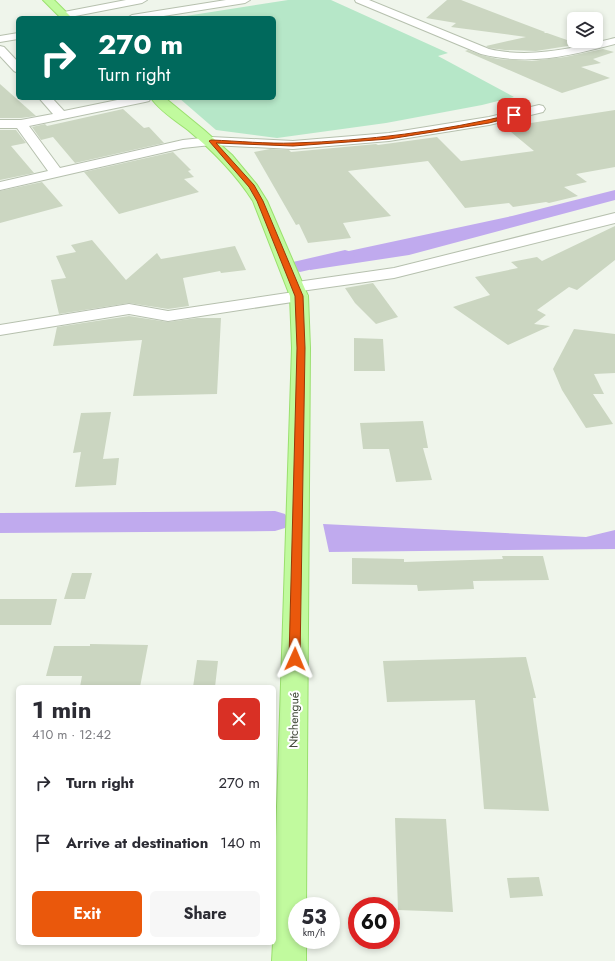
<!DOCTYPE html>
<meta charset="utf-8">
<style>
:root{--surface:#fff;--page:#f7f7f7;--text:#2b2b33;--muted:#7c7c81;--accent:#ea580c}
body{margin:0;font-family:Jost,sans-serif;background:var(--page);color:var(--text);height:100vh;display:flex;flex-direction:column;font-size:15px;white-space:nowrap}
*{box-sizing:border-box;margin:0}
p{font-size:13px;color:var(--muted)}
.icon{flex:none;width:22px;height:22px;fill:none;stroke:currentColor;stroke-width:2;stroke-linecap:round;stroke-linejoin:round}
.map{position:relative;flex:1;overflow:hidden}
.panel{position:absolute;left:16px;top:685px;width:260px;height:260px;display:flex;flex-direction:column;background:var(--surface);border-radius:6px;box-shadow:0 2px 6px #0003}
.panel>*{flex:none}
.hud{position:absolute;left:16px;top:16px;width:260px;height:84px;border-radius:6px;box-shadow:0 2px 6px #0003;background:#00695c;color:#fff;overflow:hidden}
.tools{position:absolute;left:567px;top:12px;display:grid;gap:8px}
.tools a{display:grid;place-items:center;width:36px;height:36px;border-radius:6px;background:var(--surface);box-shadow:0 2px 6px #0003;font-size:20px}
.speed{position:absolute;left:288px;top:897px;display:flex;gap:8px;font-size:20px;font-weight:700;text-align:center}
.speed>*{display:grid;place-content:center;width:52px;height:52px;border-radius:50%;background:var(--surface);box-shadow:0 2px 6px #0003;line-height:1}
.speed small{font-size:10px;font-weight:400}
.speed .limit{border:6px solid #d22;background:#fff;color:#111}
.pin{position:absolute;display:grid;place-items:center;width:34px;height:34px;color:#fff;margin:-17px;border-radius:8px;box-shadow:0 2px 6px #0006}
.me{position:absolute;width:44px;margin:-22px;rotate:1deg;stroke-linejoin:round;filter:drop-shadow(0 0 3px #0008)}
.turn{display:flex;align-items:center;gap:14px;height:84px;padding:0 16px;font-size:18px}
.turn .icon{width:52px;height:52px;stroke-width:2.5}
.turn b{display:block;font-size:28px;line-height:34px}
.round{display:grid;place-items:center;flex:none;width:42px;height:42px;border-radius:6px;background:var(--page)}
.overview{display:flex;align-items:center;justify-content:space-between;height:68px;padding:0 16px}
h1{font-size:24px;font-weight:700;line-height:30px}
.cta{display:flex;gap:8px;margin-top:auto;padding:8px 16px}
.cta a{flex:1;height:46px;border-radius:6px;background:var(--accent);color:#fff;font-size:16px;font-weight:700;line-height:46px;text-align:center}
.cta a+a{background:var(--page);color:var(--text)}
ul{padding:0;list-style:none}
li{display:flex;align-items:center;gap:12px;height:60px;padding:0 16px}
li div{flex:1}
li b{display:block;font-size:15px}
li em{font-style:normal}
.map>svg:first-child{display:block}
.green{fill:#b6e7c8}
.water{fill:#c0aaee}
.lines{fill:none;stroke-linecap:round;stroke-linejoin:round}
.canal{fill:#c0aaee;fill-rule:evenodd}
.building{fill:#cbd6c1}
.minor-casing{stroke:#b6c0ae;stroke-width:2}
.primary-casing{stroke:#9ae06e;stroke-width:2}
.minor{fill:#fff;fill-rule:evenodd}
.primary{fill:#c1fa9e;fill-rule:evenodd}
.route{fill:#ea580c;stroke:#983908}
.labels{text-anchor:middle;stroke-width:4;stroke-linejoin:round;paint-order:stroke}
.street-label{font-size:12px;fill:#414939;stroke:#fff}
</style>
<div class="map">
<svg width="615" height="961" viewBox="0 0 615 961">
<rect width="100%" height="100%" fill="#eff5eb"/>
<path class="green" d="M288 0H331L448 53 438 56 514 97 482 105 386 123 277 138 216 130 179 98H274V18H173Z"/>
<path class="water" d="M615 190V200L409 255 310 270 307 260 512 216Z
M323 524 586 537 615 530V549L329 552Z"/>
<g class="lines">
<path class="canal" d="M345 250 352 252 355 256 352 260 300 272 293 270 290 266 293 262Z
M275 511 285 514 289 521 285 528 275 531 0 533V513Z"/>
</g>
<path class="building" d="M447 0H461L545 32 544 33H547L567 40 574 38V41L587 43 536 51 505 50 489 48 486 46 526 37 451 27 456 23 426 18Z
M603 49 614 52 593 59 601 63 581 67 610 78 562 93 465 51 468 50 481 55 498 59 532 61 565 57Z
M0 84 36 116 21 118H0Z
M123 109 144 128 149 127 164 143 75 163 53 137 41 140 32 127 45 124 47 126Z
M615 110V167L576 174 587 182 564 187 578 196 549 203 546 202 513 207 509 203 465 208 428 161 348 171 391 216 343 223 351 238 308 243 299 224 296 225 254 152 270 149 289 150 291 152 376 144 378 145 437 137 461 161 534 151 505 127Z
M0 130H16L26 143 11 146 34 173 0 180Z
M173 152 191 170 188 171 194 177 184 179 199 192 119 214 84 172Z
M42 182 63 206 0 223V191Z
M615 226V260L577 290 569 287 537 310 546 315 534 324 550 326 508 345 453 307 490 295 475 277 518 268 511 262 537 257 542 261Z
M92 240 126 280 157 253 161 259 235 246 246 270 221 273 220 271 183 278 189 306 168 309 129 303 59 314 51 280 66 278 56 256 76 252 71 245Z
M373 283 398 317 376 324 355 303 345 288Z
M129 316 168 322 197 318H221L217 394 133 396 142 340 53 346 57 327Z
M574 329 615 334V373L594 374 604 394H593L613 424 586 428 562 390 553 369Z
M354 338 383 339 385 371H354Z
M111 412 103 459 119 458 116 485 75 487 81 452 73 453 81 413Z
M423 421 428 448H423L432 480 396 482 389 449H363L360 423Z
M502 556H543L549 580 473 581 474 589 418 591 417 585 352 584V558L404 559V562L503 559Z
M72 573H92L85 599H64Z
M0 599H57L51 625H0Z
M90 644 148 645 140 687H80L82 676H46L54 646H90Z
M526 657 536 698H533L549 811 484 809 475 700 387 702 383 661Z
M197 660 218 661 215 687H193Z
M395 818 446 819 453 912 398 910Z
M539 877 543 896 510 898 507 878Z"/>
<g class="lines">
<defs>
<path id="minor" d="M126 0H147L142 3 65 18 60 17 59 15 64 12Z
M226 0H250L245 3 151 18H127L132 15Z
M355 0H369L489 49C531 59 573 48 615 38V44C569 56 529 66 481 54L356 2Z
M18 33V39L0 42V36Z
M0 46 4 47 18 62V73L14 71 0 56Z
M39 98H52L64 111 127 98H151L149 101 145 102 29 126 60 168 183 140 211 137 293 141 389 133 489 117 539 105 543 106 545 109 543 112 489 125 389 141 293 149 211 145 183 148 0 190V182L48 171 17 128H0V120H21L53 114Z
M615 213V223L394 278 301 291 305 292 308 296 305 300 299 301 168 321 129 314 0 335V325L129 304 168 311 294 292 290 291 287 287 290 283 394 268Z"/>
<path id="primary" d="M43 0H54L72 18H61Z
M151 98H165L204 130 232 155 257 185 267 201 308 296 310 348 306 906H297V940H306V961H272L273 943H274V898L292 348 290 296 253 201C235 173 213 151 188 130 176 121 160 111 151 98Z"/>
</defs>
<use href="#minor" class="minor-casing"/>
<use href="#primary" class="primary-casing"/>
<use href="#minor" class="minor"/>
<use href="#primary" class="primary"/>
</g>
<path class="route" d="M514 114 517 115 516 116 489 123 389 139 293 146 216 143 254 185 263 201 303 296 305 348 300 659 299 662 295 664 291 662 289 659 297 348 295 296 257 201 249 187 209 141 211 140C239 141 266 144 294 143 366 141 443 131 514 114Z"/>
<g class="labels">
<g class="street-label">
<text transform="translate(294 720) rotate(-89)" y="4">Ntchengué</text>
</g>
</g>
</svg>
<div class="tools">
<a><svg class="icon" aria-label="layers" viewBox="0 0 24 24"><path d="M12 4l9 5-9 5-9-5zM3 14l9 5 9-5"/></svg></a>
</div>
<div class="speed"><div>53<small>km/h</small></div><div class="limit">60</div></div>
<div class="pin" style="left:514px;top:115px;background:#d93025"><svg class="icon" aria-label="arrive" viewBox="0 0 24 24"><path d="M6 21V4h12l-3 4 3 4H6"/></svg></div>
<svg class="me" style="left:295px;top:659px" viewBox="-20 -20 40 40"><path d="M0-17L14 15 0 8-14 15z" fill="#ea580c" stroke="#fff" stroke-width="4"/></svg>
<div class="hud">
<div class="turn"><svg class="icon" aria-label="right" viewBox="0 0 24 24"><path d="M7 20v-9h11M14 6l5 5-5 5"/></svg><div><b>270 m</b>Turn right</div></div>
</div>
<section class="panel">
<div class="overview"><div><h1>1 min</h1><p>410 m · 12:42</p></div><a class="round" style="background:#d93025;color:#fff"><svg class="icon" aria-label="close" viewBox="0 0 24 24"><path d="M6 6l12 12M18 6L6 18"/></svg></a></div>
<ul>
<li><svg class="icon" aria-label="right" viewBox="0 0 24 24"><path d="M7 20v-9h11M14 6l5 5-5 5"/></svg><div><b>Turn right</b></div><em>270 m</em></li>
<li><svg class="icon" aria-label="arrive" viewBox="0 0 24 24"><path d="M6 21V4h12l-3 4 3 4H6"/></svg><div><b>Arrive at destination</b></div><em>140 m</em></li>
</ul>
<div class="cta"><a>Exit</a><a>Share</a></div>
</section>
</div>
